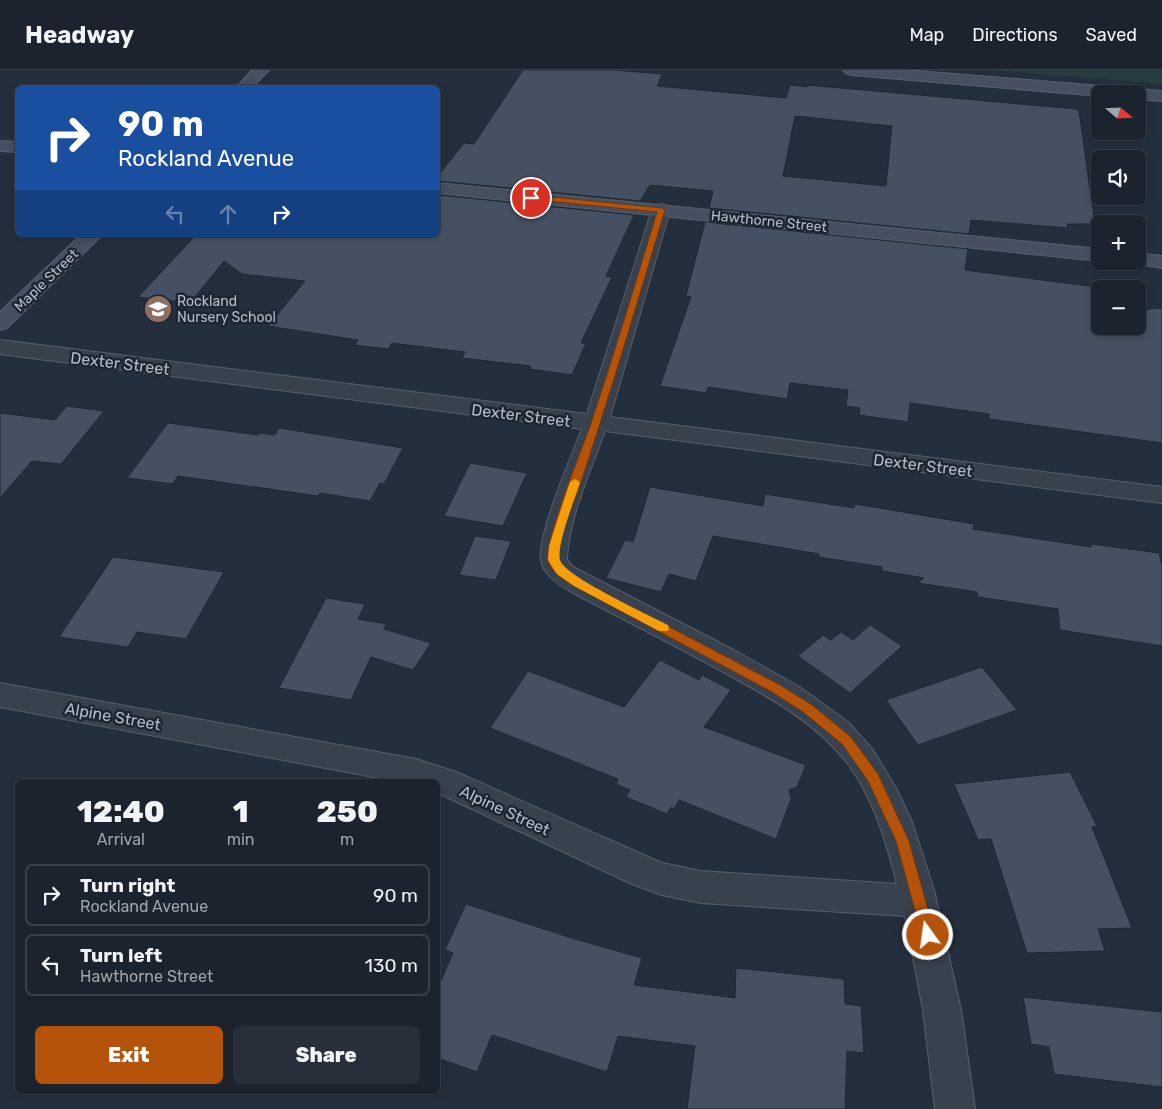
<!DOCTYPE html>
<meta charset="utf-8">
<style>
:root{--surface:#1b232e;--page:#282f3a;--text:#f1f3f6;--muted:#a0a4aa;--line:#39404a;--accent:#b45309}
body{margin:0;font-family:Rubik,sans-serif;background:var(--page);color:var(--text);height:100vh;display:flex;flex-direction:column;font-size:19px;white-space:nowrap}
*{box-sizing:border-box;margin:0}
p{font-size:16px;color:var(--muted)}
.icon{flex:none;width:28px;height:28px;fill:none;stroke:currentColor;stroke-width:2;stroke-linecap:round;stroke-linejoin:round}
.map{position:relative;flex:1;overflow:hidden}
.panel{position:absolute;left:15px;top:709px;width:425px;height:315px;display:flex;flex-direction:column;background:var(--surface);border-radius:8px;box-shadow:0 2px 8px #0003,0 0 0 1px var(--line)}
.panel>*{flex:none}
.guide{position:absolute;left:15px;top:15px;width:425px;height:152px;border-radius:8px;box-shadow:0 2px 8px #0003,0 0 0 1px var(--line);background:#1a4fa0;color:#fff;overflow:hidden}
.needle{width:32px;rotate:109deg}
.fabs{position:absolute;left:1091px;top:15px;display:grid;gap:10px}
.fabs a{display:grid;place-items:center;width:55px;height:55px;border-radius:8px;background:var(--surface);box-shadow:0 2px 8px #0003,0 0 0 1px var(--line);font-size:25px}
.pin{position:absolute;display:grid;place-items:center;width:42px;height:42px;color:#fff;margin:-21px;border:2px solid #fff;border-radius:50%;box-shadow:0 1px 5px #0007}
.me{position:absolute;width:55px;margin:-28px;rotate:346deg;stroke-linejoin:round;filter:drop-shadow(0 0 4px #0008)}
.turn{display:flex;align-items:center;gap:18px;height:105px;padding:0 20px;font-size:22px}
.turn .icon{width:65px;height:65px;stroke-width:2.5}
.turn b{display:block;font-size:35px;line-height:42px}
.lanes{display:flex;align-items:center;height:48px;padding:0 20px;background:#0003;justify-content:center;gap:25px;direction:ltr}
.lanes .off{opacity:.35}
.eta{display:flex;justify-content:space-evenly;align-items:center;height:85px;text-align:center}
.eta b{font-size:30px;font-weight:800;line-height:35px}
.button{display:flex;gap:10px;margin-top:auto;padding:10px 20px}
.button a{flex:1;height:58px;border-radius:8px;background:var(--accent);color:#fff;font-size:20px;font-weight:800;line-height:58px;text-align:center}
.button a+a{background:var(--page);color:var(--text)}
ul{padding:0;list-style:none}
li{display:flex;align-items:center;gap:15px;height:62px;margin:0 10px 8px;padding:0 10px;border:2px solid var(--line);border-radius:8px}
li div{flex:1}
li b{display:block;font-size:19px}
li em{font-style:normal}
header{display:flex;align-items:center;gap:30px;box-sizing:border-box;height:70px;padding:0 25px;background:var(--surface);border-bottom:1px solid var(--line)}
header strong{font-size:24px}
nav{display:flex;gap:28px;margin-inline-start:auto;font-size:18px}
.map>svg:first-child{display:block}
.green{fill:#263c3f}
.building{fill:#455162;stroke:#1f2835;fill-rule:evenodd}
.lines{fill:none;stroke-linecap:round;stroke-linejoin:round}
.street-casing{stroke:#565f6c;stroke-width:2}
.secondary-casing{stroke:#565f6c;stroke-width:2}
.street{fill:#38414e;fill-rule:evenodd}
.secondary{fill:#465061;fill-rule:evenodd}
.route{fill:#b45309;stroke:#753606}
.slow{fill:#f59e0b}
.labels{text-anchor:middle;stroke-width:5;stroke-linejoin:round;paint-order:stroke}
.far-street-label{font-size:14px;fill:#b4bcc9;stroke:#1d2633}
.far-poi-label{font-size:14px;fill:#b4bcc9;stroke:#1d2633;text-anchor:start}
.street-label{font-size:16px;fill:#b4bcc9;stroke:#1d2633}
</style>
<header>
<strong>Headway</strong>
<nav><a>Map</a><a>Directions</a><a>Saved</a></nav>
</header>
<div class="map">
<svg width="1162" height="1039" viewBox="0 0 1162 1039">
<rect width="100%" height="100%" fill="#242f3e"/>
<path class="green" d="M992 0H1162V14Z"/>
<path class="building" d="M523 0H614L662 4 657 16 786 28 790 15 807 17V15L1076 39 1079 41 1095 154H1067L1068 158 971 150 969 164 709 138 713 121 650 115 640 131 438 111V106L464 73 474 74ZM795 46 892 56 886 116 783 106Z
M438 125 634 145 606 206 612 207 581 273H586L572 305 530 299 531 296 462 288 465 282 392 273 388 279 355 275 358 270 268 256 305 211 242 204 224 191 190 233 138 227 194 167 191 165H438Z
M705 152 968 179 965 200 1104 218 1100 219V256H1138V240L1162 238V373L989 349V344L910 333 908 352 859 345 860 338 846 336 848 320 790 313 787 329 708 317 706 323 660 316 691 227 686 226Z
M67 336 104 341 61 394 32 391 0 428V343L55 350Z
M168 353 258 365 260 363 275 365 279 358 403 378 384 414 380 413 370 431 320 423 318 426 178 406 172 414 127 408Z
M470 393 527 403 503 456 444 446Z
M650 417 763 436 765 424 854 438 855 434 974 454 973 459 1091 477V474L1159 483 1162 496V576L1060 560 1058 539 978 527 977 522 918 513 924 508 882 501V497L819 487V484L713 466 696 511 669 504 661 522 606 508 625 470 633 472Z
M475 466 511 471 496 510 459 505Z
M113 487 224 502 186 569 137 562 128 577 59 567Z
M326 528 365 534 358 549 386 554 384 559 431 573 413 600 371 587 351 630 279 618Z
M870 555 902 576 850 623 798 586 823 565 831 570 841 562 853 570Z
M660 590 699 610 702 605 731 620 704 657 806 695 797 717 789 720 791 729 776 769 679 730 674 739 671 737 667 744 626 727 630 720 616 714 618 709 490 658 528 601 624 637Z
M982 597 1017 640 918 675 886 630Z
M1070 702 1097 756 1092 757 1132 858 1098 859 1105 881 1027 883 991 769 978 770 954 714Z
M466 834 575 869 642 888 634 915 735 928 736 898 844 909 845 934 861 936 864 983 847 981 845 1039H687L695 976 618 966 607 1002 492 965 477 1002 438 988V917L453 883 445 880Z
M1023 927 1162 942V1017L1054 1004 1049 977 1031 974Z"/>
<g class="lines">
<defs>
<path id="street" d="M661 134 668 136 670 140 610 347 1162 417V433L605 361C591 400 568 449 567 490L573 497 741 584 801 618 848 652 873 680 897 720 912 752 934 820 961 940 975 1039H935L923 940 905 846 701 833 662 825 632 814 438 723V711H395L0 637V613L416 689 456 702 662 793 701 801 897 814C887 774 875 733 851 698 817 651 762 623 712 596 665 570 616 546 568 520 557 513 543 504 541 490 537 465 572 385 582 359L0 284V270L587 344 652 140 654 136Z"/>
<path id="secondary" d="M252 0H269L252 18H236Z
M843 0H905L1162 21V31L1138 29V24H1100V26L851 5 846 3Z
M0 71 18 72V82L0 81Z
M438 113 1100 179V191L438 123Z
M81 165H102L7 258 0 260V242Z
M1138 183 1162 186V198L1131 193 1130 191H1138Z"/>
</defs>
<use href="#street" class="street-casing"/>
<use href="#secondary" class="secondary-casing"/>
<use href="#street" class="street"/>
<use href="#secondary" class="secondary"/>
</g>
<path class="route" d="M531 125 662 138 665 140C637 234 609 328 578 421 572 437 555 475 560 491 563 500 574 505 582 511L780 615 812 635 851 667 878 704 909 771 935 865 933 870 928 872 923 870 896 771 868 711 842 674 803 642 772 622 574 516C564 510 551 503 548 490 544 472 582 379 590 356 614 285 635 214 657 142L528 129 527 128Z"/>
<path class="slow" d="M575 409 580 412C575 428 556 476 560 490 564 506 649 545 668 555L669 558 668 561H659L574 516 557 504 548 490 549 476 570 412Z"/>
<defs>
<symbol id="school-disc" viewBox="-11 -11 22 22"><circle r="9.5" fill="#8d6e63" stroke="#1d2633"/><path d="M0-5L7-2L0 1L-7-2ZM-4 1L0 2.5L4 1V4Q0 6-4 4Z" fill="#fff"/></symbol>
</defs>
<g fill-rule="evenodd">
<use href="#school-disc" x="142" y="223" width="32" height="32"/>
</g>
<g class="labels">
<g class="far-street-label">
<text transform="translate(769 151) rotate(6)" y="5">Hawthorne Street</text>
<text transform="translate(46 210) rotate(-44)" y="5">Maple Street</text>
</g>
<g class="far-poi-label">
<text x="177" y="236">Rockland<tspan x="177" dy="16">Nursery School</tspan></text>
</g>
<g class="street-label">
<text transform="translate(120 293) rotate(7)" y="6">Dexter Street</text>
<text transform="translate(521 345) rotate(7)" y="6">Dexter Street</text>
<text transform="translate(923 395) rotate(7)" y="6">Dexter Street</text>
<text transform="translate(113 646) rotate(10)" y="6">Alpine Street</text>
<text transform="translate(505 740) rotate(25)" y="6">Alpine Street</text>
</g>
</g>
</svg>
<div class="fabs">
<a><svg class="needle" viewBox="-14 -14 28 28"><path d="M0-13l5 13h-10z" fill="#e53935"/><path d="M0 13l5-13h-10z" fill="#a0a4aa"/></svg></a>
<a><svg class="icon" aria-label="sound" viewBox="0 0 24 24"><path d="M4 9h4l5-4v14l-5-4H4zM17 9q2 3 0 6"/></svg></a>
<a>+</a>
<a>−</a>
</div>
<div class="pin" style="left:531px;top:128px;background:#d93025"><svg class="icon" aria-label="arrive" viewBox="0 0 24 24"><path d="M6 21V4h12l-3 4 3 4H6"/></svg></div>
<svg class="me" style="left:928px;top:865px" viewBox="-20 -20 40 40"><circle r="17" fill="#b45309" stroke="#fff" stroke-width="3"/><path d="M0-11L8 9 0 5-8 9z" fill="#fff"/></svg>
<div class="guide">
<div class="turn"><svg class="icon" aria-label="right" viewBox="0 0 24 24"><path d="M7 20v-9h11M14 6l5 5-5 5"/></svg><div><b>90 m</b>Rockland Avenue</div></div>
<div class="lanes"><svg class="icon off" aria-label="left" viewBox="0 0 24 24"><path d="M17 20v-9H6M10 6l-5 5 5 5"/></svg><svg class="icon off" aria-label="ahead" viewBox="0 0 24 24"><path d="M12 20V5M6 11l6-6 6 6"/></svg><svg class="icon" aria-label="right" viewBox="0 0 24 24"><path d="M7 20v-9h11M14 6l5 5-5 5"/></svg></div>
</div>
<section class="panel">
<div class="eta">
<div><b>12:40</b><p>Arrival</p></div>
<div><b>1</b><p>min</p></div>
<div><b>250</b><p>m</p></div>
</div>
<ul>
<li><svg class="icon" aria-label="right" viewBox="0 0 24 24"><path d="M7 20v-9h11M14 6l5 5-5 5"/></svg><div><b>Turn right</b><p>Rockland Avenue</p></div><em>90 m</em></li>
<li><svg class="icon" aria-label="left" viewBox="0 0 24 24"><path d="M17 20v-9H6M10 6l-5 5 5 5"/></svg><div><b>Turn left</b><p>Hawthorne Street</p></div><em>130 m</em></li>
</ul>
<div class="button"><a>Exit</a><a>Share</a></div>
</section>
</div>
